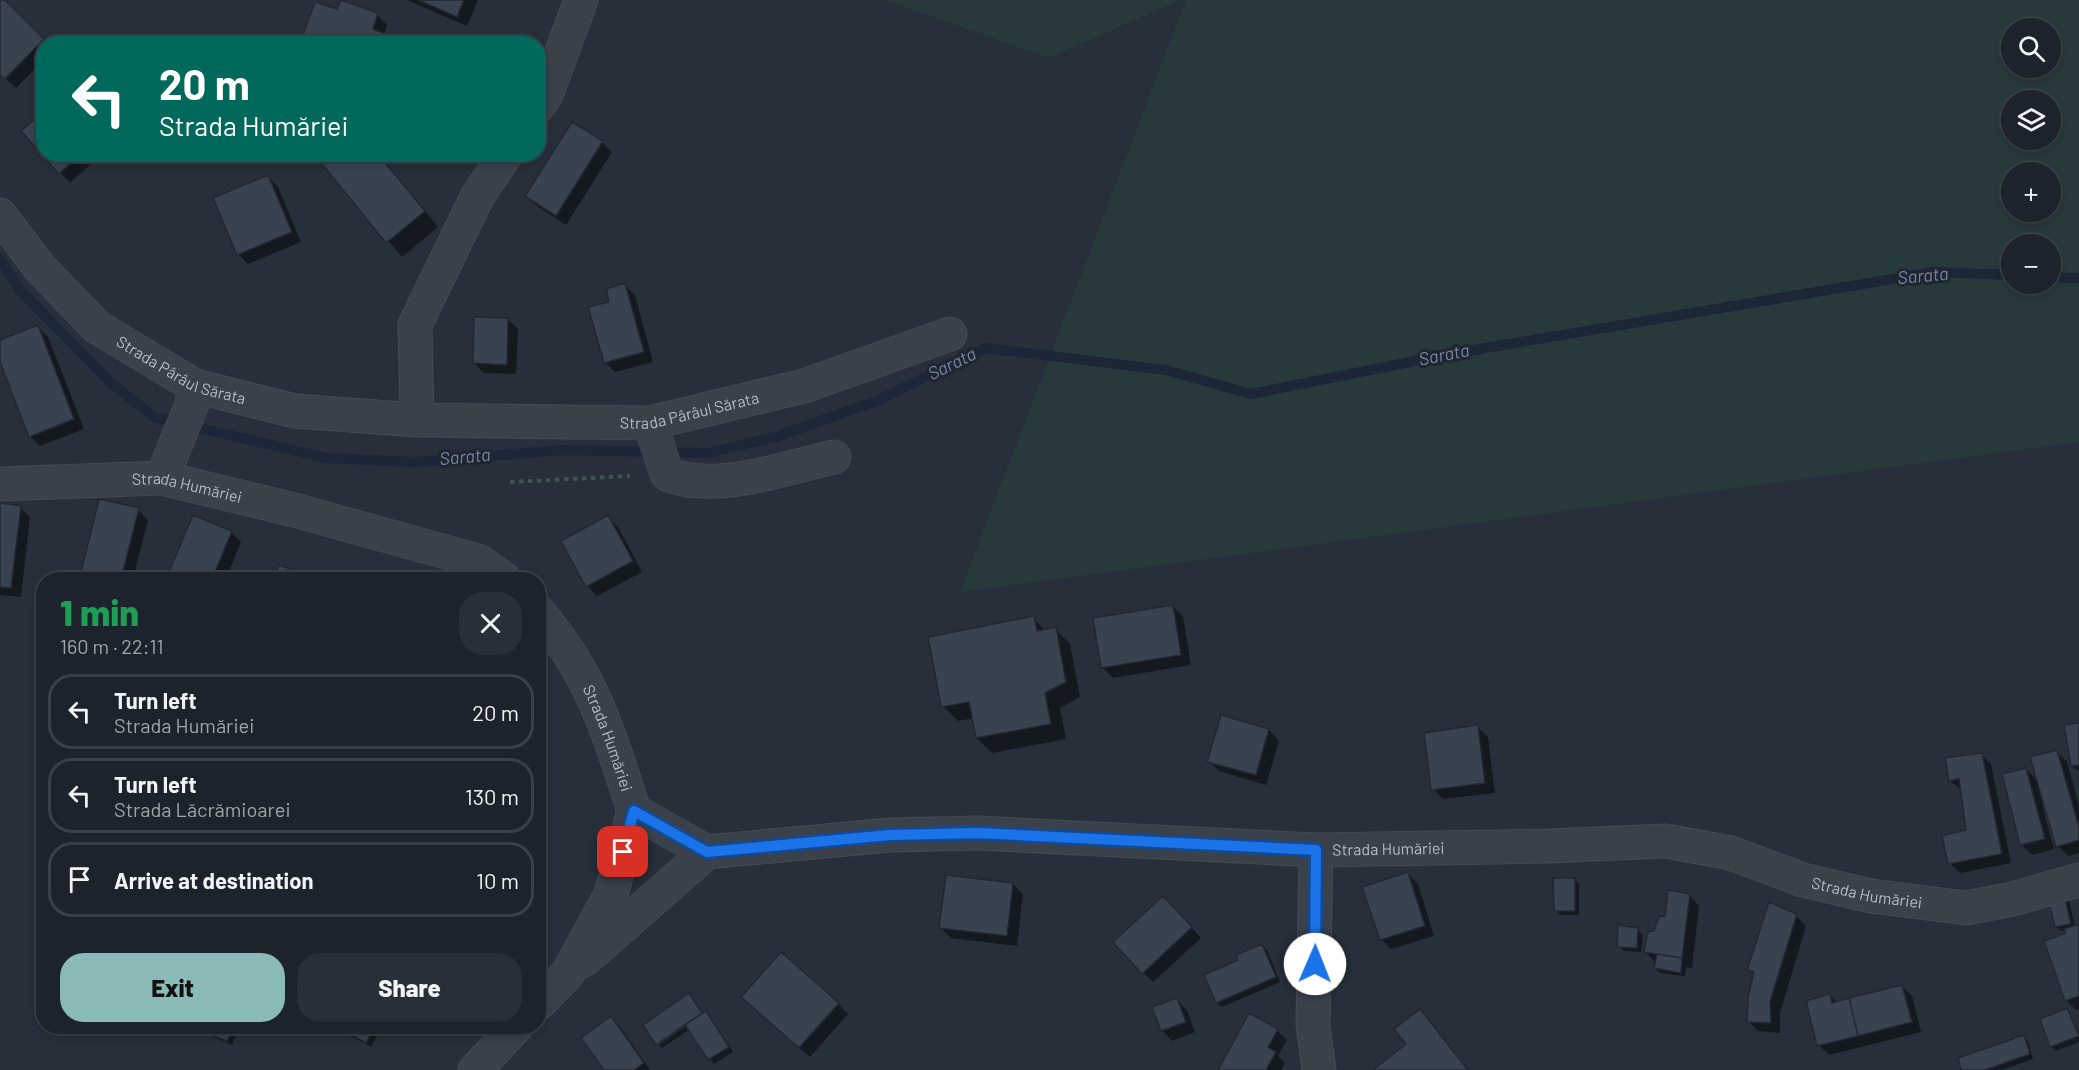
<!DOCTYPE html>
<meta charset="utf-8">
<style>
:root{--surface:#1c232c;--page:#292f38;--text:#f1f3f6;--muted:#a0a4a9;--line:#3a4048;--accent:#8bbbb9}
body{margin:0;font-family:Barlow,sans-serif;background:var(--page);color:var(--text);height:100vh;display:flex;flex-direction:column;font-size:22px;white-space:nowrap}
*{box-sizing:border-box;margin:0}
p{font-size:20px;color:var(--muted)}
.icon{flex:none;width:33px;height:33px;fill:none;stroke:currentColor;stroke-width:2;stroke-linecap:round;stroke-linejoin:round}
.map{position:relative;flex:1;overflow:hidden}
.side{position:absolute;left:36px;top:572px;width:510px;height:462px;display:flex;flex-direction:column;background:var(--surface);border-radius:24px;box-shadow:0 3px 9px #0003,0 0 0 2px var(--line)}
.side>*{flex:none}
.top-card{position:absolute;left:36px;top:36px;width:510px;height:126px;border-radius:24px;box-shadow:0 3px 9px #0003,0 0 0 2px var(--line);background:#00695c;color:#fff;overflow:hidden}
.fabs{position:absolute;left:2001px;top:18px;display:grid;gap:12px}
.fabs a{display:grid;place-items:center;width:60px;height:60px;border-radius:50%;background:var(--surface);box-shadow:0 3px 9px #0003,0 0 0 2px var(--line);font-size:30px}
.pin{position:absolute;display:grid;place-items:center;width:51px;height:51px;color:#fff;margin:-26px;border-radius:12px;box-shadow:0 3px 9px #0006}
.me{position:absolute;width:66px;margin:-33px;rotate:1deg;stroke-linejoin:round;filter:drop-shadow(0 0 4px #0008)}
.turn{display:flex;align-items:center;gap:21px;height:126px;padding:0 24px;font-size:27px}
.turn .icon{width:78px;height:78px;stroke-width:2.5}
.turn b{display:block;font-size:42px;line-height:51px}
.round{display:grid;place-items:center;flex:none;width:63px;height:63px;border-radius:24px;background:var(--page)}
.overview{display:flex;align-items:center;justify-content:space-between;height:102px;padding:0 24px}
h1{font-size:36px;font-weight:800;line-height:45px;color:#1e9e55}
.button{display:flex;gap:12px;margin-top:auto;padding:12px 24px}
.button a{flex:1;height:69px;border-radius:24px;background:var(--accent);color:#111;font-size:24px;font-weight:800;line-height:69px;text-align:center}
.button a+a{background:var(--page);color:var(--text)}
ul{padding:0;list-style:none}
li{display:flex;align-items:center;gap:18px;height:75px;margin:0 12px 9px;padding:0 12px;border:3px solid var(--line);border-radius:24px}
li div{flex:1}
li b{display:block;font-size:22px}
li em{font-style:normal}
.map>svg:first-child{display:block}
.green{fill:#28393b;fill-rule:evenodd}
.shadow{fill:#0007}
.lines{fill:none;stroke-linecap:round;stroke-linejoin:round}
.stream{stroke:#1b2637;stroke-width:10}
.building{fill:#394350;stroke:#212832;stroke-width:1.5}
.minor-casing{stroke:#434a54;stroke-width:35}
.path{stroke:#415253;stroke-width:4;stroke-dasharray:4.5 4.5;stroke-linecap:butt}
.minor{stroke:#3a414b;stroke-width:33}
.route-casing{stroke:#114b97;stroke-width:15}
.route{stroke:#1a73e8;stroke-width:10}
.labels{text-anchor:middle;stroke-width:6;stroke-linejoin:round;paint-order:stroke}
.street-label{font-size:16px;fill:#b6bcc6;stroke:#1f2630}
.water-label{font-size:18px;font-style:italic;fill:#7386a1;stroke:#1f2630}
</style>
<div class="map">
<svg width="2079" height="1070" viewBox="0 0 2079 1070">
<rect width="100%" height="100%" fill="#262f3a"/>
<path class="green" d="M885 0H1180L1049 58Z
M1186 0H2079V442L960 592ZM2012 28H2050V68H2012ZM2012 100H2050V140H2012ZM2012 172H2050V212H2012ZM2012 244H2050V284H2012Z"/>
<path class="shadow" d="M0 0 47 44H44V60L16 88 0 73Z
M407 0H478L467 26Z
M338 11 377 15 387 25 384 35 392 44H313L305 35Z
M602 142 612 152 566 225 537 206 527 196Z
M44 154H102L70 183Z
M316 154H379L438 227 402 257Z
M268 177 278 187 301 242 248 264 238 254Z
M624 285 635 295 653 362 615 372 605 362Z
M508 319 518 329 516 374 484 373 474 363Z
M37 327 48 337 84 429 40 446 30 436 0 358V341Z
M0 505 20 507 30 517 21 597 0 595Z
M138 510 148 520 133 579H85L81 575Z
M608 517 618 527 642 572 597 596 587 586Z
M231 532 241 542 226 579H168Z
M1172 606 1183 616 1191 665 1113 678 1103 668Z
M1033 618 1046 631 1055 629 1070 644 1080 697 1060 708 1066 739 992 753 977 738 974 718 958 721 943 706Z
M2079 725V770H2077L2072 766Z
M1478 727 1488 737 1495 793 1443 799 1433 789Z
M1269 730 1279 741 1266 785 1219 771 1209 761Z
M2057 752 2067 762 2079 805V853L2068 856 2058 846 2045 803 2042 804 2054 849 2032 855 2022 845 2003 775 2026 769 2039 782Z
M1981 754 1991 764 2011 863 1960 873 1950 863 1968 831 1962 790 1950 781Z
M1408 874 1418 884 1434 936 1391 949 1381 939Z
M1574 879 1579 884V915H1561L1556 910Z
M1013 884 1023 894 1017 946 951 938 941 928Z
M1689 895 1699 906 1692 968 1686 967 1685 976 1660 973 1655 968 1656 963 1646 952 1667 918Z
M2064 897 2069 901 2075 927 2079 925V1009L2076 1010 2066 1000 2067 934 2066 930 2061 931 2056 927Z
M1173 908 1201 938 1153 982 1143 973Z
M1796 916 1806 926 1780 1013V1033L1758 1031 1748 1021 1754 975 1748 969Z
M1638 930 1643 935 1641 952 1624 951 1619 946Z
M1262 946 1267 950 1280 982 1222 1007 1217 1002Z
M1902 986 1912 996 1921 1032 1829 1055 1819 1045 1830 996 1837 1003Z
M693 1000 703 1014 706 1012 710 1017 733 1052 714 1064 690 1029 662 1048 659 1045 692 1022Z
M1177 1000 1187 1010 1195 1032 1172 1041 1162 1030Z
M838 1004 848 1014 810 1057 753 1007Z
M2067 1010 2079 1033V1042L2056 1051 2051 1046Z
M1420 1011 1430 1021 1468 1070H1376L1408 1044Z
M611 1018 621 1028 650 1070H606Z
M204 1026H234L238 1030 232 1045 207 1034 202 1029Z
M339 1026H372L379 1032 371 1047 343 1032Z
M1277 1030 1287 1040 1278 1056 1285 1063 1281 1070H1219Z
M2024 1037 2028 1042 2033 1059 2002 1070H1963Z"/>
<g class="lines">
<path class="stream" d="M0 259 20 290 111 383 154 417 326 458 416 462 562 450 708 453 775 437 877 401 985 348 1166 370 1251 394 1450 354 1934 272 2012 275
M2050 277 2079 278"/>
</g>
<path class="building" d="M0 0H5L44 39 5 79 0 75Z
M341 0 378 13 373 29 383 33 379 44H325L303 35 315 2 337 9Z
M418 0H464L457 17Z
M44 111V154H81L59 174 21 131Z
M572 122 603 141 556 216 525 196Z
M314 154H378L425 211 386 243Z
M268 175 292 232 237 255 213 198Z
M625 283 644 352 604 363 588 307 609 302 606 289Z
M474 317 508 318 507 365 473 363Z
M38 325 74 419 29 437 0 362V340Z
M99 499 139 508 121 579H94L80 576Z
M0 503 21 506 11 588 0 587Z
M193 515 232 531 212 579H166Z
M608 515 633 561 586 587 561 541Z
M279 565 318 579H274Z
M1173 605 1181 655 1101 668 1093 618Z
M1034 616 1037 631 1056 627 1066 682 1045 693 1051 724 976 738 969 702 941 707 928 637Z
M1221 715 1269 729 1256 775 1207 762Z
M2079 723V765L2071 766 2064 725Z
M1478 725 1485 783 1431 790 1424 733Z
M2057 750 2079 827V840L2056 847 2030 757Z
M1982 753 2002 854 1948 864 1942 836 1966 830 1959 779 1949 781 1945 758Z
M2026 768 2045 839 2020 845 2002 774Z
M1408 872 1425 926 1380 940 1362 887Z
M946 875 1013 883 1007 936 939 928Z
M1553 878H1575V911H1554Z
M1668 890 1690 894 1682 958 1644 952 1648 932 1654 931 1659 917 1665 916Z
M2064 895 2071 924 2055 927 2048 898Z
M1163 896 1192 927 1142 974 1113 942Z
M1769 902 1797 914 1770 1002 1771 1023 1747 1022 1748 997 1754 972 1747 970Z
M2079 924V996L2065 1001 2044 941 2066 933 2064 929Z
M1618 925 1638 928 1637 948 1617 947Z
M1262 944 1276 977 1216 1003 1204 975 1238 960 1236 955Z
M781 952 839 1003 799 1048 741 997Z
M1657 954 1682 958 1681 973 1654 968Z
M1902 985 1912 1022 1858 1036 1849 998Z
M689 993 702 1013 656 1045 643 1025Z
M1830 994 1832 1003 1849 998 1858 1036 1817 1046 1806 1001Z
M1177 998 1186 1022 1161 1031 1152 1007Z
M2067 1008 2079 1036 2050 1047 2040 1019Z
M1420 1009 1468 1070H1373L1406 1044 1394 1029Z
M706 1011 729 1047 708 1060 685 1025Z
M1249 1013 1278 1029 1268 1047 1276 1052 1266 1070H1218Z
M611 1016 644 1063 634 1070H604L581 1038Z
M202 1026H234L227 1041 200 1030Z
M337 1026H375L366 1043Z
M2024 1035 2030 1054 1985 1070H1961L1958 1058Z"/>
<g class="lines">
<defs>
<g id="minor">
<path d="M538 106 546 95 581 0"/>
<path id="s1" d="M0 215 40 268 97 327 195 386 295 411 417 420 650 423 804 386 950 334"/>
<path d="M417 420 415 325 477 197 506 154"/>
<path d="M650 423 667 474C715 494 784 468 834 457"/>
<path d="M162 478 192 404 195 386"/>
<path id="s2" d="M0 484 162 478 294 510 478 561 504 579"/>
<path id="s3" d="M538 611C549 625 559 638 569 653 600 700 617 758 634 811L707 852 890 835 978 833 1316 850 1548 846 1666 841 1731 853 1803 880 1871 896 1966 908 2013 899 2079 880"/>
<path d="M1316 850 1313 1024 1319 1070"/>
<path d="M584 960 707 852"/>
<path d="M538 1004 568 973 611 894 634 811"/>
<path d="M475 1070 517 1026"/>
</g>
</defs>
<use href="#minor" class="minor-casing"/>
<path class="path" d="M510 482 630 476"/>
<use href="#minor" class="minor"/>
</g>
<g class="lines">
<defs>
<path id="route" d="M623 852 634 811 707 852 890 835 978 833 1316 850 1315 964"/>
</defs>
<use href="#route" class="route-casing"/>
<use href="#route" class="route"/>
</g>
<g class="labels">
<g class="street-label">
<text dy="6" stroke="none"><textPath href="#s1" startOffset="244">Strada Pârâul Sărata</textPath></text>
<text dy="6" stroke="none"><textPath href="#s1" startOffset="762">Strada Pârâul Sărata</textPath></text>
<text dy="6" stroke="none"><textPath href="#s2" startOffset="188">Strada Humăriei</textPath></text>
<text dy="6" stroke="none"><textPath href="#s3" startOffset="146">Strada Humăriei</textPath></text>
<text dy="6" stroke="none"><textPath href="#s3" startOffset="990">Strada Humăriei</textPath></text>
<text dy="6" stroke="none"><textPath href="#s3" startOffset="1476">Strada Humăriei</textPath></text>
</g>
<g class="water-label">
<text transform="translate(1923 276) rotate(-5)" y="6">Sarata</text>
<text transform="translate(1444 355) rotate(-11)" y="6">Sarata</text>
<text transform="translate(952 364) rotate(-26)" y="6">Sarata</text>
<text transform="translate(465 457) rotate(-5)" y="6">Sarata</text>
</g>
</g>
</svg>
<div class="fabs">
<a><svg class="icon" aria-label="search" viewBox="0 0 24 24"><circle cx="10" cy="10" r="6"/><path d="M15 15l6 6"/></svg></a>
<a><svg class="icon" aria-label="layers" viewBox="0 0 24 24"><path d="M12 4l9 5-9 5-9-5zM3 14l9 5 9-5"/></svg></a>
<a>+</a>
<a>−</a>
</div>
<div class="pin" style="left:623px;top:852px;background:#d93025"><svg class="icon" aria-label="arrive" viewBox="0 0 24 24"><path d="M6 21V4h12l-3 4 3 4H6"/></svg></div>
<svg class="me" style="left:1315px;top:964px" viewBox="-20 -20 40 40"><circle r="19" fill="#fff"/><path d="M0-13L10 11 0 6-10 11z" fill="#1a73e8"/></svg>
<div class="top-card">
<div class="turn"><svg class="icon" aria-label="left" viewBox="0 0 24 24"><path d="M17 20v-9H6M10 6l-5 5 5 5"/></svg><div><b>20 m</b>Strada Humăriei</div></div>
</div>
<section class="side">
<div class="overview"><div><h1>1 min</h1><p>160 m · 22:11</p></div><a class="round"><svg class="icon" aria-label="close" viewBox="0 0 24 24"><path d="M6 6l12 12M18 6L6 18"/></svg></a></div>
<ul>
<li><svg class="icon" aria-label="left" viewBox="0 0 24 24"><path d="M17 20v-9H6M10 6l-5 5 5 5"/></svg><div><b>Turn left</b><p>Strada Humăriei</p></div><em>20 m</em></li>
<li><svg class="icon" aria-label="left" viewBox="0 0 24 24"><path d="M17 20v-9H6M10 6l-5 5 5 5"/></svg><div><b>Turn left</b><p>Strada Lăcrămioarei</p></div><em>130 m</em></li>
<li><svg class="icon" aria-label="arrive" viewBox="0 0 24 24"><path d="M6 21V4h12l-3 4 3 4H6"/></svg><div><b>Arrive at destination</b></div><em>10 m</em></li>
</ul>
<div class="button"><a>Exit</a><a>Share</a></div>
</section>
</div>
